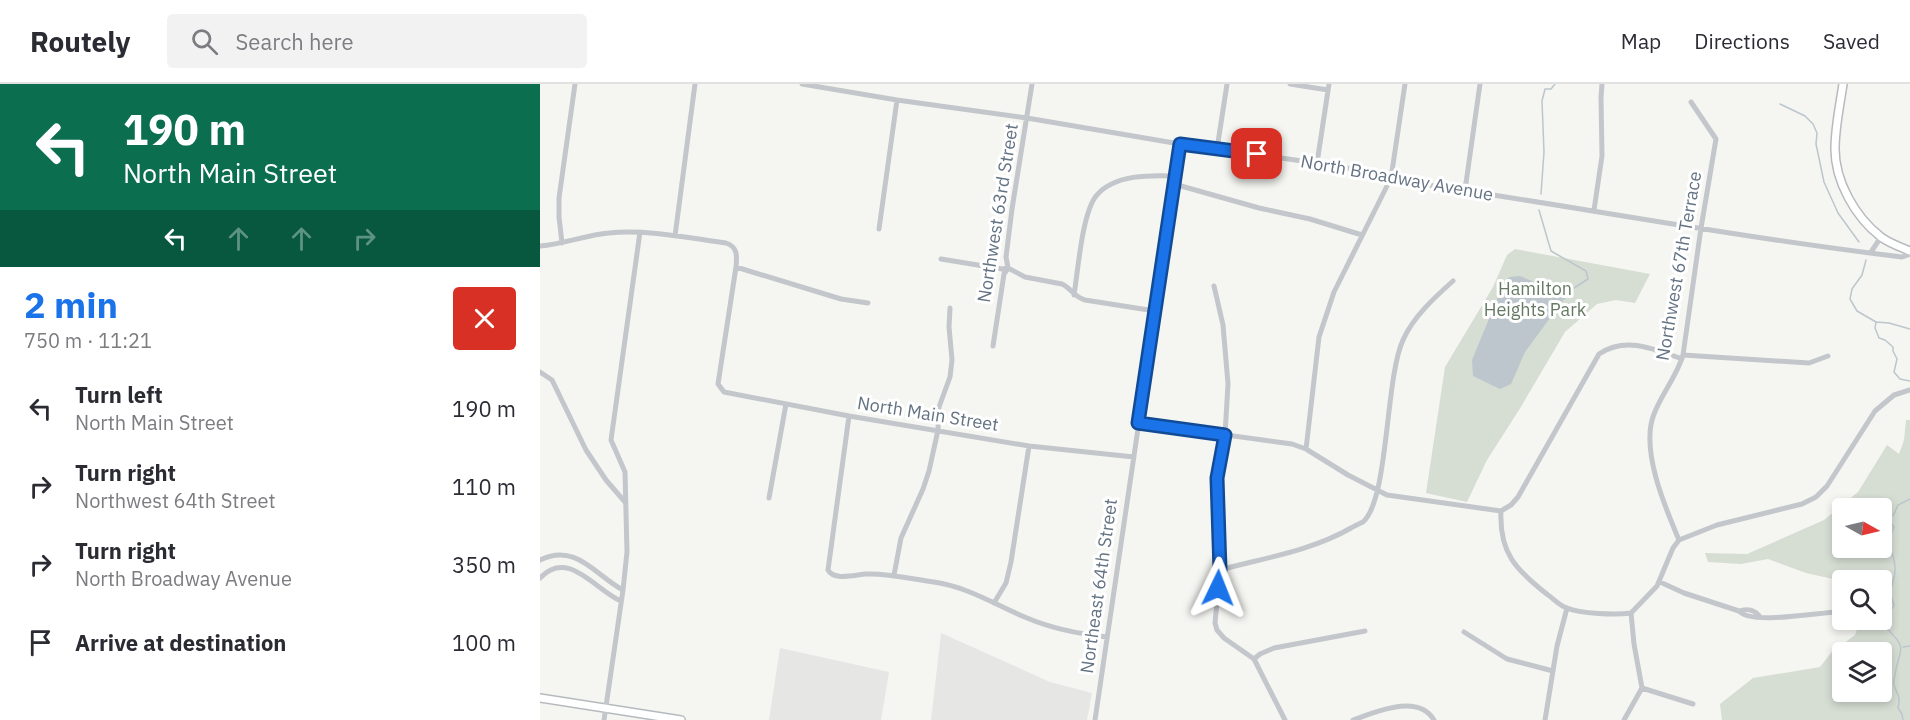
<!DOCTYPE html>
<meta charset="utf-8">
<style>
:root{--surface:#fff;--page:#f2f2f3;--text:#2b2b33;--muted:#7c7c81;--line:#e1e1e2;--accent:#1a73e8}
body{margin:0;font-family:"IBM Plex Sans",sans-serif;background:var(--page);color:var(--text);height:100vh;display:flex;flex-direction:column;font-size:22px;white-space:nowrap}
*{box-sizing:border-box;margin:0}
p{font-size:20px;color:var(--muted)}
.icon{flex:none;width:33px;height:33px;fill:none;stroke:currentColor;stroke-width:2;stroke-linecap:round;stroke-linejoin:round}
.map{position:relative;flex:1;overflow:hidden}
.side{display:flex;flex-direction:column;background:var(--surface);width:540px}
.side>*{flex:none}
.hud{background:#0b6e4f;color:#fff;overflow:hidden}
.needle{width:39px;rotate:98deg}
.fabs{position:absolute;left:1292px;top:414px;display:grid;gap:12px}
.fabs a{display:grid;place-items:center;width:60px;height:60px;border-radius:6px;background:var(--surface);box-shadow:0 3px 9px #0003;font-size:30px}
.pin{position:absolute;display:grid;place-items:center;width:51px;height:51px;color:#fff;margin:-26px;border-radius:12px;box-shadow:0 3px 9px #0006}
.me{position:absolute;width:66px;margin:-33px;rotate:2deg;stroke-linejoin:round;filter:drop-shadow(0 0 4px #0008)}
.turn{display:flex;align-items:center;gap:21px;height:126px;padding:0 24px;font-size:27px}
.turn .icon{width:78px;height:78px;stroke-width:2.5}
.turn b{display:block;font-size:42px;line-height:51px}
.lanes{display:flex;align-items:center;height:57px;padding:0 24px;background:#0003;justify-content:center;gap:30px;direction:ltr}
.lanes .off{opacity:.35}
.round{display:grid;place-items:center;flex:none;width:63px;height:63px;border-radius:6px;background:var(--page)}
.headline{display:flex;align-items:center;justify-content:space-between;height:102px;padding:0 24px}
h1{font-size:36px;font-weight:700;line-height:45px;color:var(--accent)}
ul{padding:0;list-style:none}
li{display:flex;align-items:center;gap:18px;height:78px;padding:0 24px}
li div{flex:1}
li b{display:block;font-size:22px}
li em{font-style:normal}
header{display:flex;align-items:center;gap:36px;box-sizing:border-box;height:84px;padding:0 30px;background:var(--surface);border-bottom:2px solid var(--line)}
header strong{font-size:28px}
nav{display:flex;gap:33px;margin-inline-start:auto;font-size:21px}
.search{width:420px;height:54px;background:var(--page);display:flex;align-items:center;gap:15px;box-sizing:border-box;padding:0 21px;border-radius:6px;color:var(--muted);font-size:22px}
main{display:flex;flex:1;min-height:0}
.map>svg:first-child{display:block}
.built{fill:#e6e7e5}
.green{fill:#d6ddd3;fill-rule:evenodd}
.water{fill:#bcc6cc}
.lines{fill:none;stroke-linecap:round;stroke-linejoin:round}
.stream{stroke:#bcc6cc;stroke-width:1.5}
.major-casing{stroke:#b6babe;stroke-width:10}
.minor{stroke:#c3c6ca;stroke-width:5}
.major{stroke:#fff;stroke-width:7}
.route-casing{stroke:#114b97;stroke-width:15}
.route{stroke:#1a73e8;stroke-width:10}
.labels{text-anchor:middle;stroke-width:6;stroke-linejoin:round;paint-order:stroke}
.street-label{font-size:18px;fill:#647383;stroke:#fff}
.park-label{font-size:18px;fill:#667a63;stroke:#fff}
</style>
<header>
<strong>Routely</strong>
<div class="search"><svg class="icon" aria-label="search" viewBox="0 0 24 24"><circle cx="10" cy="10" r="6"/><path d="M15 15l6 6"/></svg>Search here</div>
<nav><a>Map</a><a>Directions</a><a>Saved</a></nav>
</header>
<main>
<section class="side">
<div class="hud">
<div class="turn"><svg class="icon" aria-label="left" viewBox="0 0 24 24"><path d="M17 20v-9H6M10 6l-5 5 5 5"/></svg><div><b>190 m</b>North Main Street</div></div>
<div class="lanes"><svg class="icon" aria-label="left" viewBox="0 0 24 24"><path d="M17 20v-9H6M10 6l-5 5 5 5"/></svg><svg class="icon off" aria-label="ahead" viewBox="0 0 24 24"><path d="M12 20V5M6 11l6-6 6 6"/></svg><svg class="icon off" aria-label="ahead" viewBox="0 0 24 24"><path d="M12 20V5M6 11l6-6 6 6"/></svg><svg class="icon off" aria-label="right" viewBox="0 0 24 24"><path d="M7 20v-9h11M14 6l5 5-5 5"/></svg></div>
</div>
<div class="headline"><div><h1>2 min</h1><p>750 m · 11:21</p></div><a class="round" style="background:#d93025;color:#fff"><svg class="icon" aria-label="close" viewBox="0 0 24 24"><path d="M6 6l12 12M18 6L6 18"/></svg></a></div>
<ul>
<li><svg class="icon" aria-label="left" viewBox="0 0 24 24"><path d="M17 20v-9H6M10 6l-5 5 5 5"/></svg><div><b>Turn left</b><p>North Main Street</p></div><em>190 m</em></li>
<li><svg class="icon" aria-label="right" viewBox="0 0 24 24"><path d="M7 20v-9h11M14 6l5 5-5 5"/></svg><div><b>Turn right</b><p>Northwest 64th Street</p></div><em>110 m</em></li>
<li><svg class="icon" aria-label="right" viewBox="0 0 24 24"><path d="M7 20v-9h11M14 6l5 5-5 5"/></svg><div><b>Turn right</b><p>North Broadway Avenue</p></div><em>350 m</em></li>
<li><svg class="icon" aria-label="arrive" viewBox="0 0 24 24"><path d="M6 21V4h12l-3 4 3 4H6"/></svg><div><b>Arrive at destination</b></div><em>100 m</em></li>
</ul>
</section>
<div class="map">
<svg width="1370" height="636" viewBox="0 0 1370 636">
<rect width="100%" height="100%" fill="#f5f6f2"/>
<path class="built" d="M401 549 510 598 552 609 547 636H391Z
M240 564 349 588 341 636H229Z"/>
<path class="green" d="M975 165 1110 190 1095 219 1076 216 1057 220 1025 248 979 326 947 376 927 418 886 409 905 283 953 203 967 171Z
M1366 336H1370V636H1182L1180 620 1213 594 1280 583 1291 569 1315 551 1320 536H1341V496L1302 497 1266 489 1228 475 1201 480 1168 478 1165 469 1207 470 1284 436 1318 408 1347 361 1359 370 1364 356ZM1302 424H1341V464H1302ZM1302 568H1341V608H1302Z"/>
<path class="water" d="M980 192 1013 206 1023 212 1024 215 985 268 971 300 960 305 933 292 932 276 965 196 970 193Z"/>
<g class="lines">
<path class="stream" d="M1240 20 1265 32 1273 40 1277 49 1276 60 1284 98 1298 129 1319 158
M1001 110 1004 68 1002 17 1005 5H1011L1015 0
M999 126 1011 167 1046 187 1048 195 1034 204 1024 215
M1326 176 1322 191 1312 205 1310 215 1317 227 1336 238 1335 244 1339 254 1345 256 1353 263V267L1357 275 1354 288 1360 295 1370 297
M1336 238 1349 239 1370 245
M1363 563 1370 562
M1363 636 1362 630 1358 624C1361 610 1357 612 1354 601 1353 598 1354 595 1355 591 1358 566 1370 566 1347 545L1349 530 1354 521C1347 504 1354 501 1355 487 1356 477 1351 466 1348 457L1354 443 1347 435 1354 430 1358 421 1370 415"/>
<defs>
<path id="major" d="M1303 0C1300 21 1295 43 1295 65 1295 97 1315 133 1341 153 1349 159 1360 163 1370 167
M0 614 141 636"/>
</defs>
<use href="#major" class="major-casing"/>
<path class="minor" d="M262 0 357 16 487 34 640 60 777 79 843 90 861 97C1028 121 1194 153 1362 173L1370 170
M750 0 788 6
M677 65 687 0
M777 79 789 0
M634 100 719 124 770 135 822 151
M925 106 940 0
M1054 126 1062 72 1061 13 1062 0
M339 145 357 16
M135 152 155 0
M22 159 19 133V114L35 0
M0 162C24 160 46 151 69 149 105 145 150 154 186 159 198 163 197 172 196 183L178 300 184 308 309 332 489 362 594 373
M1331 168 1341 153
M401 175 462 185 468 184 485 193 522 200C531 204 534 213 545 216L615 227
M196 183 301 215 328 219
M674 202 683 241 688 300 685 351 677 394 680 486 675 539 677 546 684 554 714 575
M534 211C538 187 542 130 556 112 574 90 611 91 635 92
M453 262 464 190 468 184 466 173 472 125 492 0
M1143 271 1269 279 1288 272
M0 288 12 296 46 366 66 396 85 418
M309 332 288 486C294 497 314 491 326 490 349 489 371 495 394 498 428 503 456 521 487 534 513 545 539 550 567 553
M599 339 752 360 766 365 808 391 847 411 961 427
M766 365 779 253 794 208 851 94 865 0
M229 414 246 320
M961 427 971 421 978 413 1059 270C1086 252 1114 265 1142 275
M961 427C959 469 976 486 1008 511 1014 515 1020 522 1027 524 1040 530 1077 531 1091 529
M1139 456C1125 423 1100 365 1114 330 1122 309 1137 292 1143 271L1161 144 1176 55 1151 18
M0 476C36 458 56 492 83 506
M680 486C724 474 771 467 811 444 814 442 819 440 823 438 849 415 845 295 863 256 873 233 895 213 913 197
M354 491 361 454 383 405 389 387 398 346 399 323 410 293 412 276 409 243 410 224
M0 494C28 464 55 506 81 517
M1120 498 1144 509 1199 527C1210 541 1277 529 1296 528
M454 519 466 499 471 478 489 362
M1199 527C1207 524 1215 526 1220 533
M924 548 967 575 1013 587
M714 575 720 570 734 564 825 547
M714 575 745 636
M1102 604 1153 620
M64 636 83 506 87 468 85 388 71 356 100 148
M555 636 640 60
M813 636C836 628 878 609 894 636
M1005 636 1017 562 1027 524
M1084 636 1102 604 1094 560 1091 529 1117 502 1133 464 1139 456 1177 441 1262 420 1276 413 1287 402 1335 327 1354 311 1370 306"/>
<use href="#major" class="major"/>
</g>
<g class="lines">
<defs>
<path id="route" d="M678 504 680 486 677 394 685 351 598 339 640 60 717 70"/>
</defs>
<use href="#route" class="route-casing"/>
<use href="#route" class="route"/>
</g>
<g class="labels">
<g class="street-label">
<text transform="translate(857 94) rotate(10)" y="6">North Broadway Avenue</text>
<text transform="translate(458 129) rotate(-81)" y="6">Northwest 63rd Street</text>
<text transform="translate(1139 182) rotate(-80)" y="6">Northwest 67th Terrace</text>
<text transform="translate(388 330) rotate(9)" y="6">North Main Street</text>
<text transform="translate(559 502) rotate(-82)" y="6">Northeast 64th Street</text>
</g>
<g class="park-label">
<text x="995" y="211">Hamilton<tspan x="995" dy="21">Heights Park</tspan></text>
</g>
</g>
</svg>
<div class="fabs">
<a><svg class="needle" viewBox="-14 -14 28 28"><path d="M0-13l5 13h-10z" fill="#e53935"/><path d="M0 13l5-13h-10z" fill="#7c7c81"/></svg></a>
<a><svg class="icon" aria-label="search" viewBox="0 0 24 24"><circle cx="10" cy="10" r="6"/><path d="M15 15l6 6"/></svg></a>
<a><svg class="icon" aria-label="layers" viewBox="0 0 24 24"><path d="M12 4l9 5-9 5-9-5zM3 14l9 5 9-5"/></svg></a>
</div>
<div class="pin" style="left:717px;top:70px;background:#d93025"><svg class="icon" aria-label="arrive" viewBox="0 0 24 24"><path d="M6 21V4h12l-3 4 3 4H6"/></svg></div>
<svg class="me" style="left:678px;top:504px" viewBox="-20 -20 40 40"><path d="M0-17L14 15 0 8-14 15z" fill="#1a73e8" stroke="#fff" stroke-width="4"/></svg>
</div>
</main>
